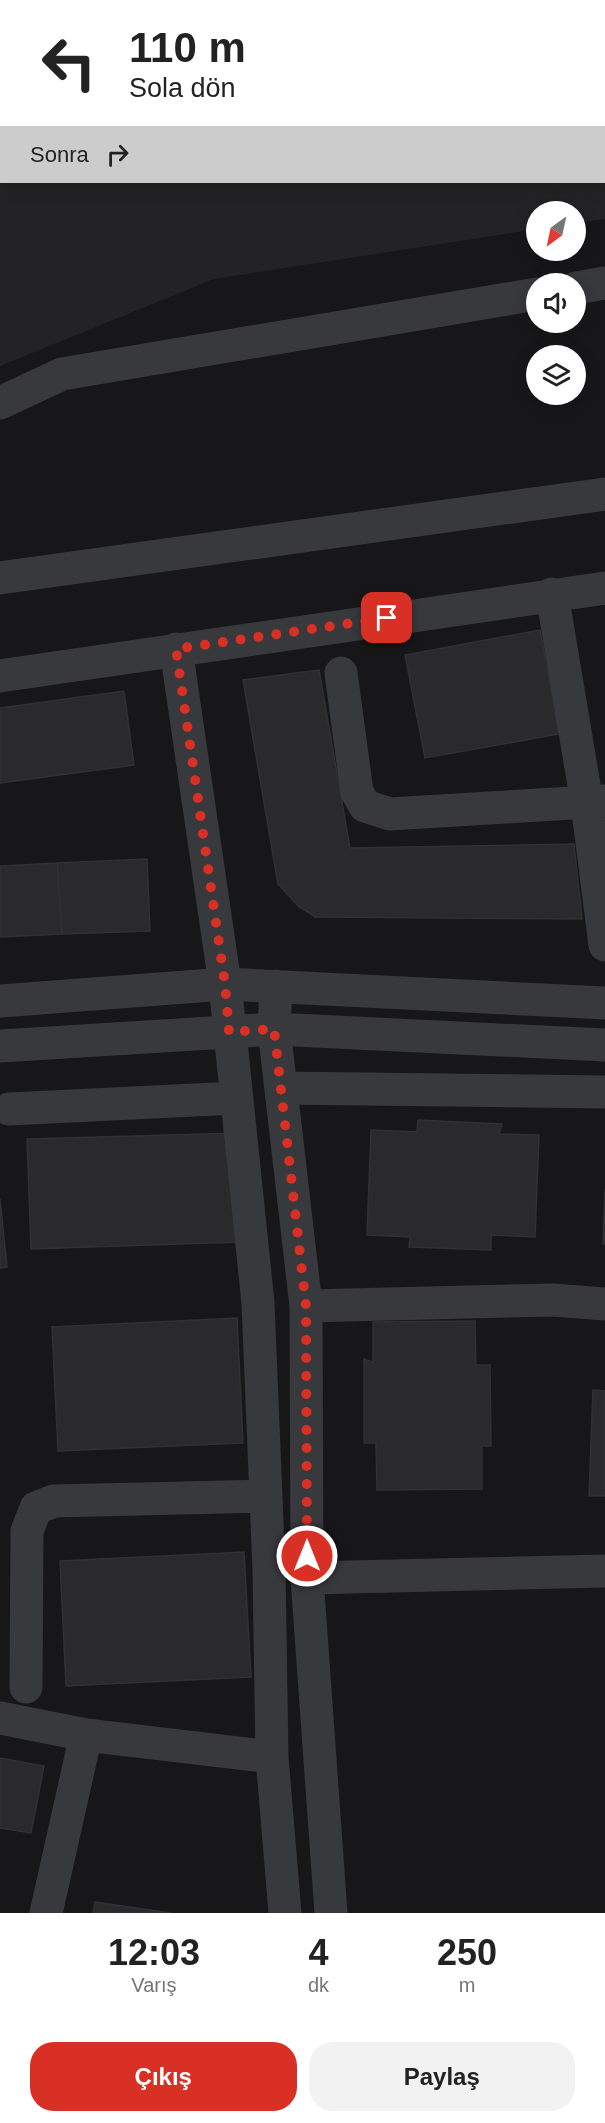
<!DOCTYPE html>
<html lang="tr">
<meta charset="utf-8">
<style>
:root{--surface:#fff;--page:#f2f2f2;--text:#222;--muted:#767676;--accent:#d93025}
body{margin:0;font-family:Arial,sans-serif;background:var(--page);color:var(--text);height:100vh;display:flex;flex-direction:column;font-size:22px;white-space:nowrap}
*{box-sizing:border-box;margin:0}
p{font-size:20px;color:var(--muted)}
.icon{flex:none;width:33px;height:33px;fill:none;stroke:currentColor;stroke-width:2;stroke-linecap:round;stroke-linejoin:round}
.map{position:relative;height:1913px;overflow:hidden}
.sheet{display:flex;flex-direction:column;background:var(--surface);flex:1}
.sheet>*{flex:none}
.banner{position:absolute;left:0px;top:0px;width:606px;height:183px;box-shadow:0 3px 15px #0003;background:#fff;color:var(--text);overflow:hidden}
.needle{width:39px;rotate:213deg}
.tools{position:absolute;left:526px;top:201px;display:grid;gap:12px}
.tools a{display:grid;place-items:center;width:60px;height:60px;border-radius:50%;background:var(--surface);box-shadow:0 3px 15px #0003;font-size:30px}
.pin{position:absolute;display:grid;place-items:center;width:51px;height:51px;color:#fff;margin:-26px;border-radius:12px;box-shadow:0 3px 9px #0006}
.me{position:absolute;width:66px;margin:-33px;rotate:0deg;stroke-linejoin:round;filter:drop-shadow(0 0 4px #0008)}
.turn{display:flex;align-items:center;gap:21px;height:126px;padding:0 30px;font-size:27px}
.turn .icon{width:78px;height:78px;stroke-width:2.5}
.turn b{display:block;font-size:42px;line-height:51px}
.then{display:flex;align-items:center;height:57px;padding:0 30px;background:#0003;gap:12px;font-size:22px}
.eta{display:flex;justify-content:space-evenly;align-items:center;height:102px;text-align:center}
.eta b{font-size:36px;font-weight:600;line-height:42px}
.action{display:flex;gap:12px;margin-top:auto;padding:12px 30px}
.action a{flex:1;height:69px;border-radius:24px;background:var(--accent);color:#fff;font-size:24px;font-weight:600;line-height:69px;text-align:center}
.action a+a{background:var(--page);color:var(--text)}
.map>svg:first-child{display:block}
.built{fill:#232326;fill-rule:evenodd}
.building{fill:#2a2a2d;stroke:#313135;stroke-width:1.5}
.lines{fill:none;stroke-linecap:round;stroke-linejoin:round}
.minor{stroke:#38393d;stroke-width:33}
.route{stroke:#d93025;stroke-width:10;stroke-dasharray:0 18}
</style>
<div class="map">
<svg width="605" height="1913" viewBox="0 0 605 1913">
<rect width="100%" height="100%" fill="#171719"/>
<path class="built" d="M0 0H605V219L576 223V212H537V229L214 279 0 366ZM2 2H604V182H2Z"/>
<path class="building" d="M540 630 559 734 425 758 405 655Z
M319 670 350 848 574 844 582 919 315 917 298 906 278 884 243 680Z
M124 691 134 765 0 783V708Z
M147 859 150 931 62 934 57 863Z
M57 863 62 934 0 937V866Z
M418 1120 502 1124 499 1134 539 1135 535 1237 491 1235V1250L409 1247 410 1237 367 1235 371 1130 417 1132Z
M239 1133 242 1242 31 1249 27 1139Z
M605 1189V1244H603Z
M0 1199 7 1267 0 1268Z
M237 1318 243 1443 58 1451 52 1327Z
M475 1321 476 1365H490L491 1446H482V1489L377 1490 376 1443H364V1359L373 1362V1322Z
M593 1390 605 1391V1496H589Z
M244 1552 251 1677 66 1686 60 1561Z
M0 1758 44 1766 31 1833 0 1828Z
M95 1902 171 1913H93Z"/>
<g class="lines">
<path class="minor" d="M576 288 605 283
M0 403 62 374 537 294
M0 578 605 494
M552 594 587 803 605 945
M176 649 225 984 258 1303 269 1570 272 1757 285 1913
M341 673 357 792 365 806 390 814 605 801
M0 676 605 588
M276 986 274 1029 306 1306 307 1578 331 1913
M0 1001 225 984 605 1003
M0 1046 274 1029 605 1045
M281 1088 605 1092
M9 1109 236 1098
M306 1306 553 1300 605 1304
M307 1578 605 1571
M26 1687 27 1531 36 1508 54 1501 266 1496
M0 1718 86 1735 272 1757
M46 1913 86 1735"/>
</g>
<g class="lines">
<path class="route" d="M307 1556 306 1306 274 1029 229 1032 225 984 176 649 387 618"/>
</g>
</svg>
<div class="tools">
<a><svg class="needle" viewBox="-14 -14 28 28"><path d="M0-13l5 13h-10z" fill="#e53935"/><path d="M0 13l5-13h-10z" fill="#767676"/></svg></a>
<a><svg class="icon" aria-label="sound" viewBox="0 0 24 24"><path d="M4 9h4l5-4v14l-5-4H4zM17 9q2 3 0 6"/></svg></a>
<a><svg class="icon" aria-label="layers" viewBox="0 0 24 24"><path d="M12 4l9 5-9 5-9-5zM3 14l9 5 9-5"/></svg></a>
</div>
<div class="pin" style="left:387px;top:618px;background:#d93025"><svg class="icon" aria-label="arrive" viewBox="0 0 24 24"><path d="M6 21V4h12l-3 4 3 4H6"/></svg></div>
<svg class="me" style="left:307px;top:1556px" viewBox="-20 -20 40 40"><circle r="17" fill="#d93025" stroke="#fff" stroke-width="3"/><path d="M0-11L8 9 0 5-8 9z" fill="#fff"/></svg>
<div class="banner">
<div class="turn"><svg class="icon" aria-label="left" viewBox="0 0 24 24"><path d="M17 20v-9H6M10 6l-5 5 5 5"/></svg><div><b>110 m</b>Sola dön</div></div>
<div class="then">Sonra<svg class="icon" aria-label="right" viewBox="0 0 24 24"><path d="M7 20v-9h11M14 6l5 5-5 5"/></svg></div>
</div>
</div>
<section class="sheet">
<div class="eta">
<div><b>12:03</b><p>Varış</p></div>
<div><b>4</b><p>dk</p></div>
<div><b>250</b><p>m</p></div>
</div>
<div class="action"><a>Çıkış</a><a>Paylaş</a></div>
</section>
